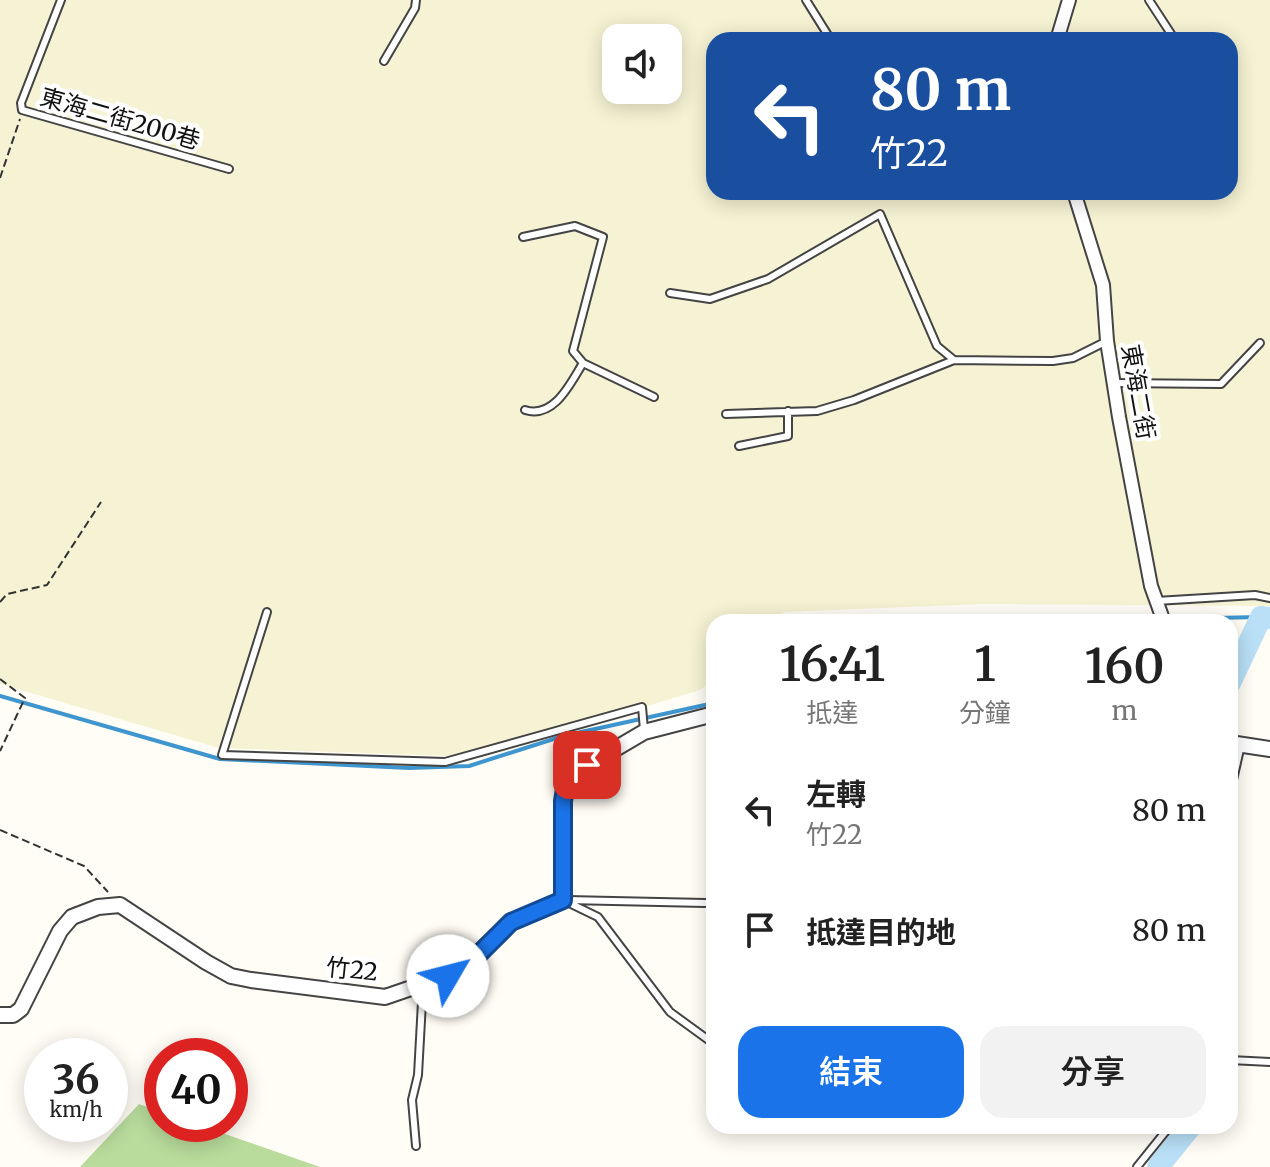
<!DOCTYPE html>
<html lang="zh-TW">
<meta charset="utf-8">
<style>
:root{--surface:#fff;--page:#f2f2f2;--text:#222;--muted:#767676;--accent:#1a73e8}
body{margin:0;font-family:Merriweather,"Noto Sans TC",serif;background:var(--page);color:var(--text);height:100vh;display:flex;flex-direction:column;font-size:30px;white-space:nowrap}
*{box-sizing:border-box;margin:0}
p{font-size:26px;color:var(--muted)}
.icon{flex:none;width:44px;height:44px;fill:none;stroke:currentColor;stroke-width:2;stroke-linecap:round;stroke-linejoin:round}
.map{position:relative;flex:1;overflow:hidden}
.panel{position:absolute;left:706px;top:614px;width:532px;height:520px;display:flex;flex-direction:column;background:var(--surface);border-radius:24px;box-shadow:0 4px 20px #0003}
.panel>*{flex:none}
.hud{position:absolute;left:706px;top:32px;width:532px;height:168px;border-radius:24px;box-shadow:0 4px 20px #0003;background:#1a4fa0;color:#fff;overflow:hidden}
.tools{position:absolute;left:602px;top:24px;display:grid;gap:16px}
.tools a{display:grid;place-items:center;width:80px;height:80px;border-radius:16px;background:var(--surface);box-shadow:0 4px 20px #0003;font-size:40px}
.speed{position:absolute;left:24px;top:1038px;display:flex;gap:16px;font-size:40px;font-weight:700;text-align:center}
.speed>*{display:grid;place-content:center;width:104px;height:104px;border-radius:50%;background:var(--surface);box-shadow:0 4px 20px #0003;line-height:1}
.speed small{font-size:20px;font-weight:400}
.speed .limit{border:12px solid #d22;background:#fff;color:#111}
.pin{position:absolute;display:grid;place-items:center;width:68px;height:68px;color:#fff;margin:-34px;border-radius:16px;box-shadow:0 4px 12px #0006}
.me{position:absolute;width:88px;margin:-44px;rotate:53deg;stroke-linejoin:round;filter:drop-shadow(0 0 6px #0008)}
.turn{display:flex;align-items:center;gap:28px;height:168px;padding:0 32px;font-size:36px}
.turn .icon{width:104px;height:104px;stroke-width:2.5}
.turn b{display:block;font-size:56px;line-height:68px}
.eta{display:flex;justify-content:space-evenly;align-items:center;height:136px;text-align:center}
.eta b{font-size:48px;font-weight:600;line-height:56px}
.cta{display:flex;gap:16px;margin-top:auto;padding:16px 32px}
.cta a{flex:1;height:92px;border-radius:24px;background:var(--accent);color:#fff;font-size:32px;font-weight:600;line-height:92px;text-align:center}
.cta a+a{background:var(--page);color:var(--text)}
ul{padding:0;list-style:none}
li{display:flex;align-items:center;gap:24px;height:120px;padding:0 32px}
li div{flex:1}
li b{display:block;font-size:30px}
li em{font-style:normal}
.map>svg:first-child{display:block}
.farmland{fill:#f6f3d4;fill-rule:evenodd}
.forest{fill:#b9dc9c}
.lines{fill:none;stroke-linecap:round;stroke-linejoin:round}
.stream{stroke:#3f96cf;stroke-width:4}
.river{stroke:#b9e0f7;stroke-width:22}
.service-casing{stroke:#444;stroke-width:10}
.minor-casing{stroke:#444;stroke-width:16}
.tertiary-casing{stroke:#444;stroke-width:18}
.path{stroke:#333;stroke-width:2;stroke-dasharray:8 4;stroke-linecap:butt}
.service{stroke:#fff;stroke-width:6}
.minor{stroke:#fff;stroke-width:12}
.tertiary{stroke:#fff;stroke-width:14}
.route-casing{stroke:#114b97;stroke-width:20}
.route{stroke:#1a73e8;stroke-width:14}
.labels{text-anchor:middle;stroke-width:8;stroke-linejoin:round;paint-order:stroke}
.street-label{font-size:24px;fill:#111;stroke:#fff}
</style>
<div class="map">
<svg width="1270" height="1167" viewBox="0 0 1270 1167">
<rect width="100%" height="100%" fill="#fffdf5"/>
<path class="farmland" d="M0 0H1270V606L982 604 784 612 774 622H714V679L700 690 481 757 219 748 0 684ZM616 38H668V90H616ZM714 40H1230V192H714Z"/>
<path class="forest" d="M139 1104 162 1112V1124H196L320 1167H80Z"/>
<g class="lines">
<path class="stream" d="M1167 619 1261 617
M1045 622 1158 619
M0 696 220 759 409 768 469 766 563 736 714 703"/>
<path class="river" d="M1230 683 1261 617 1270 618
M1158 1167 1191 1126"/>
<defs>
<path id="service" d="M61 0 21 103 22 110 229 169
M806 0 831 40
M1149 0 1175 40
M384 61 415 8 416 0
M523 237 575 226 603 237 573 351 583 363 654 397
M670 293 710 299 768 279 880 214 937 346 954 360
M1114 383 1221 384 1260 343
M525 410C554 419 570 384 583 363
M726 414 817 411 854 400 954 360 1053 361 1073 358 1107 341
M739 446 788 436V411
M1156 601 1255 595 1270 598
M267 612 222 755 445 762 642 707 644 730
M1230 793 1241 745
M563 900 598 917 670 1012 714 1044
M567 900 705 903
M1230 1060 1270 1062
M416 1146 412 1100 418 1075 423 984
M1137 1167 1170 1126"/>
<path id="minor" d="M1057 40 1069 0
M1074 192 1103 285 1107 341 1119 417 1151 586 1164 622"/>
<path id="tertiary" d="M1230 743 1270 749
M0 1015H13L21 1009 60 931 72 917 98 907 120 905 206 962 231 976 251 980 385 997 458 972 511 922 563 900V801L566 783 576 772 644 732 714 714"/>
</defs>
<use href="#service" class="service-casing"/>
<use href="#minor" class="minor-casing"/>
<use href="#tertiary" class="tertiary-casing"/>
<path class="path" d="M0 178 20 119
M0 602 7 594 47 585 101 502
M0 679 25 698 0 751
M0 830 84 866 108 892"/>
<use href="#service" class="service"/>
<use href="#minor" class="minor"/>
<use href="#tertiary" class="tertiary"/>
</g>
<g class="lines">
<defs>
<path id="route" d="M448 976 468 965 511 922 563 900V801L566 783 587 765"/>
</defs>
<use href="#route" class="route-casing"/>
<use href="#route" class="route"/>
</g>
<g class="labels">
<g class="street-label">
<text transform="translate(120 119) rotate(16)" y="8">東海二街200巷</text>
<text transform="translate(1138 392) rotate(80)" y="8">東海二街</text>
<text transform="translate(352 970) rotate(6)" y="8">竹22</text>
</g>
</g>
</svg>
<div class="tools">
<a><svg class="icon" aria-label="sound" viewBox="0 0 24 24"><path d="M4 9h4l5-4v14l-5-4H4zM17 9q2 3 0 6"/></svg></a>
</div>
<div class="speed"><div>36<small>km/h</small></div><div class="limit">40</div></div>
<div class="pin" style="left:587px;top:765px;background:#d93025"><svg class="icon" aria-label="arrive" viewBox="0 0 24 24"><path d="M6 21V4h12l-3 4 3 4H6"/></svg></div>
<svg class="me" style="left:448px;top:976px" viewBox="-20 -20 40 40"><circle r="19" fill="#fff"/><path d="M0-13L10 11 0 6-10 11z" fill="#1a73e8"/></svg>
<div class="hud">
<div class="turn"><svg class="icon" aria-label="left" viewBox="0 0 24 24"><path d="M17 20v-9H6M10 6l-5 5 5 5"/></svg><div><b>80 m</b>竹22</div></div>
</div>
<section class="panel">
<div class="eta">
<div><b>16:41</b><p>抵達</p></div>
<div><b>1</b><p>分鐘</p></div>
<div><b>160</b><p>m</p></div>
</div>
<ul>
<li><svg class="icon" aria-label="left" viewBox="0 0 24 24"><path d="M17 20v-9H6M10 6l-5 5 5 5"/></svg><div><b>左轉</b><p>竹22</p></div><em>80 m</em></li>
<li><svg class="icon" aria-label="arrive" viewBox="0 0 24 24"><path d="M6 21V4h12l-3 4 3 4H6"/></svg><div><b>抵達目的地</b></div><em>80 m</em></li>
</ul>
<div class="cta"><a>結束</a><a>分享</a></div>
</section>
</div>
